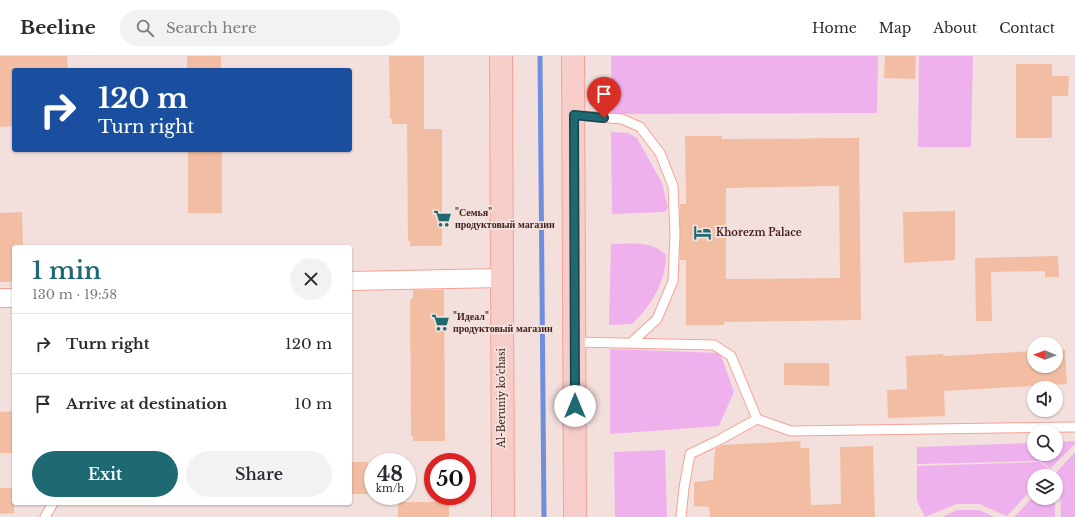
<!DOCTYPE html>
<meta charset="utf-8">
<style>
:root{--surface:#fff;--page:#f2f2f3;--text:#2b2b33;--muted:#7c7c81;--line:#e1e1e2;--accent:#1e6972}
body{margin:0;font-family:"Libre Baskerville",serif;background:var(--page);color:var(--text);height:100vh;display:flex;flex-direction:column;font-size:15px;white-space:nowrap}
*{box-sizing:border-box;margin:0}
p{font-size:13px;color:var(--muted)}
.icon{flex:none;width:22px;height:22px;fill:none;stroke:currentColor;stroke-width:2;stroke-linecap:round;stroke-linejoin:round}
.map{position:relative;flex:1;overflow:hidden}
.drawer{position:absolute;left:12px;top:189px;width:340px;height:260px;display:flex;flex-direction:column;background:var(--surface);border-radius:4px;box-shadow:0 1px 3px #0004}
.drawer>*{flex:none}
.guide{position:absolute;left:12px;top:12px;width:340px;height:84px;border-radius:4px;box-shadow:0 1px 3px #0004;background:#1a4fa0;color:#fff;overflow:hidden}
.needle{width:26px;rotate:271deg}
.buttons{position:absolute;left:1027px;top:281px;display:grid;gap:8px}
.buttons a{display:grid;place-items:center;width:36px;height:36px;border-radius:50%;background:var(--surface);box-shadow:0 1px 3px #0004;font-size:20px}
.speed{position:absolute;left:364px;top:397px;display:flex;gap:8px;font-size:20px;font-weight:700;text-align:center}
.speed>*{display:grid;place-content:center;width:52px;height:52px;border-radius:50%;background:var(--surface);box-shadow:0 1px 3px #0004;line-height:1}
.speed small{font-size:10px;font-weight:400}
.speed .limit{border:6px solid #d22;background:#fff;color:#111}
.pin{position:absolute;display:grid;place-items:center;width:34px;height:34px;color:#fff;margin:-41px -17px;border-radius:50% 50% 50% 0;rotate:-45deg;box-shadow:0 0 4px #0007}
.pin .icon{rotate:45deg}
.me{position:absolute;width:44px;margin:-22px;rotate:0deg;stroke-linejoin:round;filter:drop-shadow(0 0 3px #0008)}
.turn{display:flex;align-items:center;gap:14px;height:84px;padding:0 20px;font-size:18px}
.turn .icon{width:52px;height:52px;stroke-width:2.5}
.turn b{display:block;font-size:28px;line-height:34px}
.round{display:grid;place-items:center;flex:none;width:42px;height:42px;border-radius:21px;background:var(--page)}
.head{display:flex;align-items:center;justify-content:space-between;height:68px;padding:0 20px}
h1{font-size:24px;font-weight:600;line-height:30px;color:var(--accent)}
.action{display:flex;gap:8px;margin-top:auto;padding:8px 20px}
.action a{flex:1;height:46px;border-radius:24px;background:var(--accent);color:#fff;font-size:16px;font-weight:600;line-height:46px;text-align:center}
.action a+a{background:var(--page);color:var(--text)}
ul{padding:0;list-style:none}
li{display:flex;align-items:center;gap:12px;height:60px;padding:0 20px;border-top:1px solid var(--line)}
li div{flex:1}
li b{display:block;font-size:15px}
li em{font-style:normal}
header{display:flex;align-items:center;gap:24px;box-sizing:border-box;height:56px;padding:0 20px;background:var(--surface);border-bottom:1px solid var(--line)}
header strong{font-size:19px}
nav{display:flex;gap:22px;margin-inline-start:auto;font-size:14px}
.search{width:280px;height:36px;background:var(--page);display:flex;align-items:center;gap:10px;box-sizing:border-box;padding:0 14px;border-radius:22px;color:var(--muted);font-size:15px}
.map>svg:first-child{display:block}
.green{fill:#eeb1ee}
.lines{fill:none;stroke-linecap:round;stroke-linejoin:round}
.stream{stroke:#708edb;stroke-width:5}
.building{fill:#f3bda3;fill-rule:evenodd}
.service-casing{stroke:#f7a096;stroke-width:11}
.minor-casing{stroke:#f7a096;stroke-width:20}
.secondary-casing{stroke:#f7a096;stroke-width:24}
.service{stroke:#fff;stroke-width:9}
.minor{stroke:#fff;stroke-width:18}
.secondary{stroke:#f7cdca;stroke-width:22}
.route-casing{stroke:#14444a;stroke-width:10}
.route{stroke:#1e6972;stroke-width:7}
.labels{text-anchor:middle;stroke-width:4;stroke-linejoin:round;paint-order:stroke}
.poi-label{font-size:10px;font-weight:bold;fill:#42201d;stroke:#f3e0dd;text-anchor:start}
.street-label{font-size:10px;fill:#42201d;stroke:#f3e0dd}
</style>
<header>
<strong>Beeline</strong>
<div class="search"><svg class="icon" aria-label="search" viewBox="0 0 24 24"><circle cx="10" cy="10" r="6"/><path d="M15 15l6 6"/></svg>Search here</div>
<nav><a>Home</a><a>Map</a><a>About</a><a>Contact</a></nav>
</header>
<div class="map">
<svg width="1075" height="461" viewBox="0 0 1075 461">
<rect width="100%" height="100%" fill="#f3e0dd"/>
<path class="green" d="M611 0H878L877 57 612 58Z
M919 0H973L971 91H918Z
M611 76 628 77 637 82 662 127 668 152 665 156 612 158Z
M611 188C630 188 652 184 666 199 666 226 651 250 632 268L609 269Z
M610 293 720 297 734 336 719 370 610 378Z
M1075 385V388L1050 413 1041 405 917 408V391L1034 387V398H1056V386Z
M665 394 667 461H615L614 396Z
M1075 396V461H1061L1060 435 1056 431V420H1053Z
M1040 406 1050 414 1044 420H1034V431L1007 460 979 448H957L925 461 917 445V410Z
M1034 440V442H1055V461H1014Z
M957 454H979L995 461H942Z"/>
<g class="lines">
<path class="stream" d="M540 0 544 461"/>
</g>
<path class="building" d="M0 0H67L68 14H14V70L0 71Z
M187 0H221V14H187Z
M389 0H424V73H442V190H410V185H408L407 68H392V63H390Z
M885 0H916L915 23 884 22Z
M1016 8H1052V20H1069L1068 40H1052V82H1016Z
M685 80H722V83L859 82 861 264 724 266V269H686V204H680V148H686ZM839 130 840 222 726 223V132Z
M188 94H222V157H188Z
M955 155V204L904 207 903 156Z
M22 156 23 191H14V226H0V157Z
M1058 200 1059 221H1045V215L991 216 992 265H976L975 202Z
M413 234H444L445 385H413V380H411L410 243H413Z
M1056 294H1065L1067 328 944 335 945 360 888 362 887 334 907 333 906 300 943 298V300L1034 295V310H1056Z
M784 307H829V330L784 329Z
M14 355V397H0V356Z
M801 385 800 392H809L811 449 841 448 840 391 873 390 875 461H710L709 451 694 450V426L713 424 715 393 722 389Z
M350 406H368V438H350Z
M0 432H14V457L0 458Z
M398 446H449V461H398Z"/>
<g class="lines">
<defs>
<path id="service" d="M574 59 622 63 640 71 660 97 673 130 675 178 673 225 657 263 632 286
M575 286 714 289 731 300 757 363 791 375 1075 371
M45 461 53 447
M681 461 684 432 690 398 719 384 757 363"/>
<path id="minor" d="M350 225 501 222
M0 242H14"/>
<path id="secondary" d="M501 0 503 461
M573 0 575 461"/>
</defs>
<use href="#service" class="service-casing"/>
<use href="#minor" class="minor-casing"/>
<use href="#secondary" class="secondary-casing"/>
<use href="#service" class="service"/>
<use href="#minor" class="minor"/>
<use href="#secondary" class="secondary"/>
</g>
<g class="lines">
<defs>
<path id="route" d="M575 350 574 59 604 62"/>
</defs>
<use href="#route" class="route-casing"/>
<use href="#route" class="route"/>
</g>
<defs>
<symbol id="supermarket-bare" viewBox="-9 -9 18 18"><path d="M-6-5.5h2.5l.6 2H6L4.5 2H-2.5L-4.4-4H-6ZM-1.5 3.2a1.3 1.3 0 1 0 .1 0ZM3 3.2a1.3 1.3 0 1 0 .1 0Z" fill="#1e6972" stroke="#f3e0dd" stroke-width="2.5" paint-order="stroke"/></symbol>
<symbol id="hotel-bare" viewBox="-9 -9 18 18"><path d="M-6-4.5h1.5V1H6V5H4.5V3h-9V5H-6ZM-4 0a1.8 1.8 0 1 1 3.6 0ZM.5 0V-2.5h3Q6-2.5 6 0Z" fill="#1e6972" stroke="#f3e0dd" stroke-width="2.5" paint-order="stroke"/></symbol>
</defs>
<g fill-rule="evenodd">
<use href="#supermarket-bare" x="430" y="150" width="25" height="25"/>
<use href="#hotel-bare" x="690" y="164" width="25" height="25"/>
<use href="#supermarket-bare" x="428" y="254" width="25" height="25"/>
</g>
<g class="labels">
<g class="poi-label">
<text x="455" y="160">"Семья"<tspan x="455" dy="12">продуктовый магазин</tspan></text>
<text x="716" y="180">Khorezm Palace</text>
<text x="453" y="264">"Идеал"<tspan x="453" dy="12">продуктовый магазин</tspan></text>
</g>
<g class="street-label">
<text transform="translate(501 342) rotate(-90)" y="4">Al-Beruniy ko’chasi</text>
</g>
</g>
</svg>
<div class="buttons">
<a><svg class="needle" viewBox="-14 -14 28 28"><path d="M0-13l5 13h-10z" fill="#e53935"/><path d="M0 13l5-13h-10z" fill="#7c7c81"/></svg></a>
<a><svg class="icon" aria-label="sound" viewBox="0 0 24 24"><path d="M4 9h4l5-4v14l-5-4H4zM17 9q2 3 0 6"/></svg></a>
<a><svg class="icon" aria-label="search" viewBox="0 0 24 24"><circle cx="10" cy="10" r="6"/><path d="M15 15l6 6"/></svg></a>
<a><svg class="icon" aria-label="layers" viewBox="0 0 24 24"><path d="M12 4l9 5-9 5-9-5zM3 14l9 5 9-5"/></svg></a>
</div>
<div class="speed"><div>48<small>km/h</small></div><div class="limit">50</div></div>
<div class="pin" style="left:604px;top:62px;background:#d93025"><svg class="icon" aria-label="arrive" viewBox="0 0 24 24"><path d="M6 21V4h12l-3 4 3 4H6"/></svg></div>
<svg class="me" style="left:575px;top:350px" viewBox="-20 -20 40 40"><circle r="19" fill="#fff"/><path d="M0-13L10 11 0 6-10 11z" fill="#1e6972"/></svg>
<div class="guide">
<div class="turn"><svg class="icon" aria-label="right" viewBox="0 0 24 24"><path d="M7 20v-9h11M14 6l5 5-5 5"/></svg><div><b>120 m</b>Turn right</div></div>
</div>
<section class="drawer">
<div class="head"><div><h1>1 min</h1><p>130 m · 19:58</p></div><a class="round"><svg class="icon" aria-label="close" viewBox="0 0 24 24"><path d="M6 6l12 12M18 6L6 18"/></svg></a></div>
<ul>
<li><svg class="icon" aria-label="right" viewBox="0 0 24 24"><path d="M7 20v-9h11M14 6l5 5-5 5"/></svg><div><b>Turn right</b></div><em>120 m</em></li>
<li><svg class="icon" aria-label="arrive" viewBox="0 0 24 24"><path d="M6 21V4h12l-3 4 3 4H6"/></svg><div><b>Arrive at destination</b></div><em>10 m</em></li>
</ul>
<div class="action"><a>Exit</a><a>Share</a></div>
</section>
</div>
